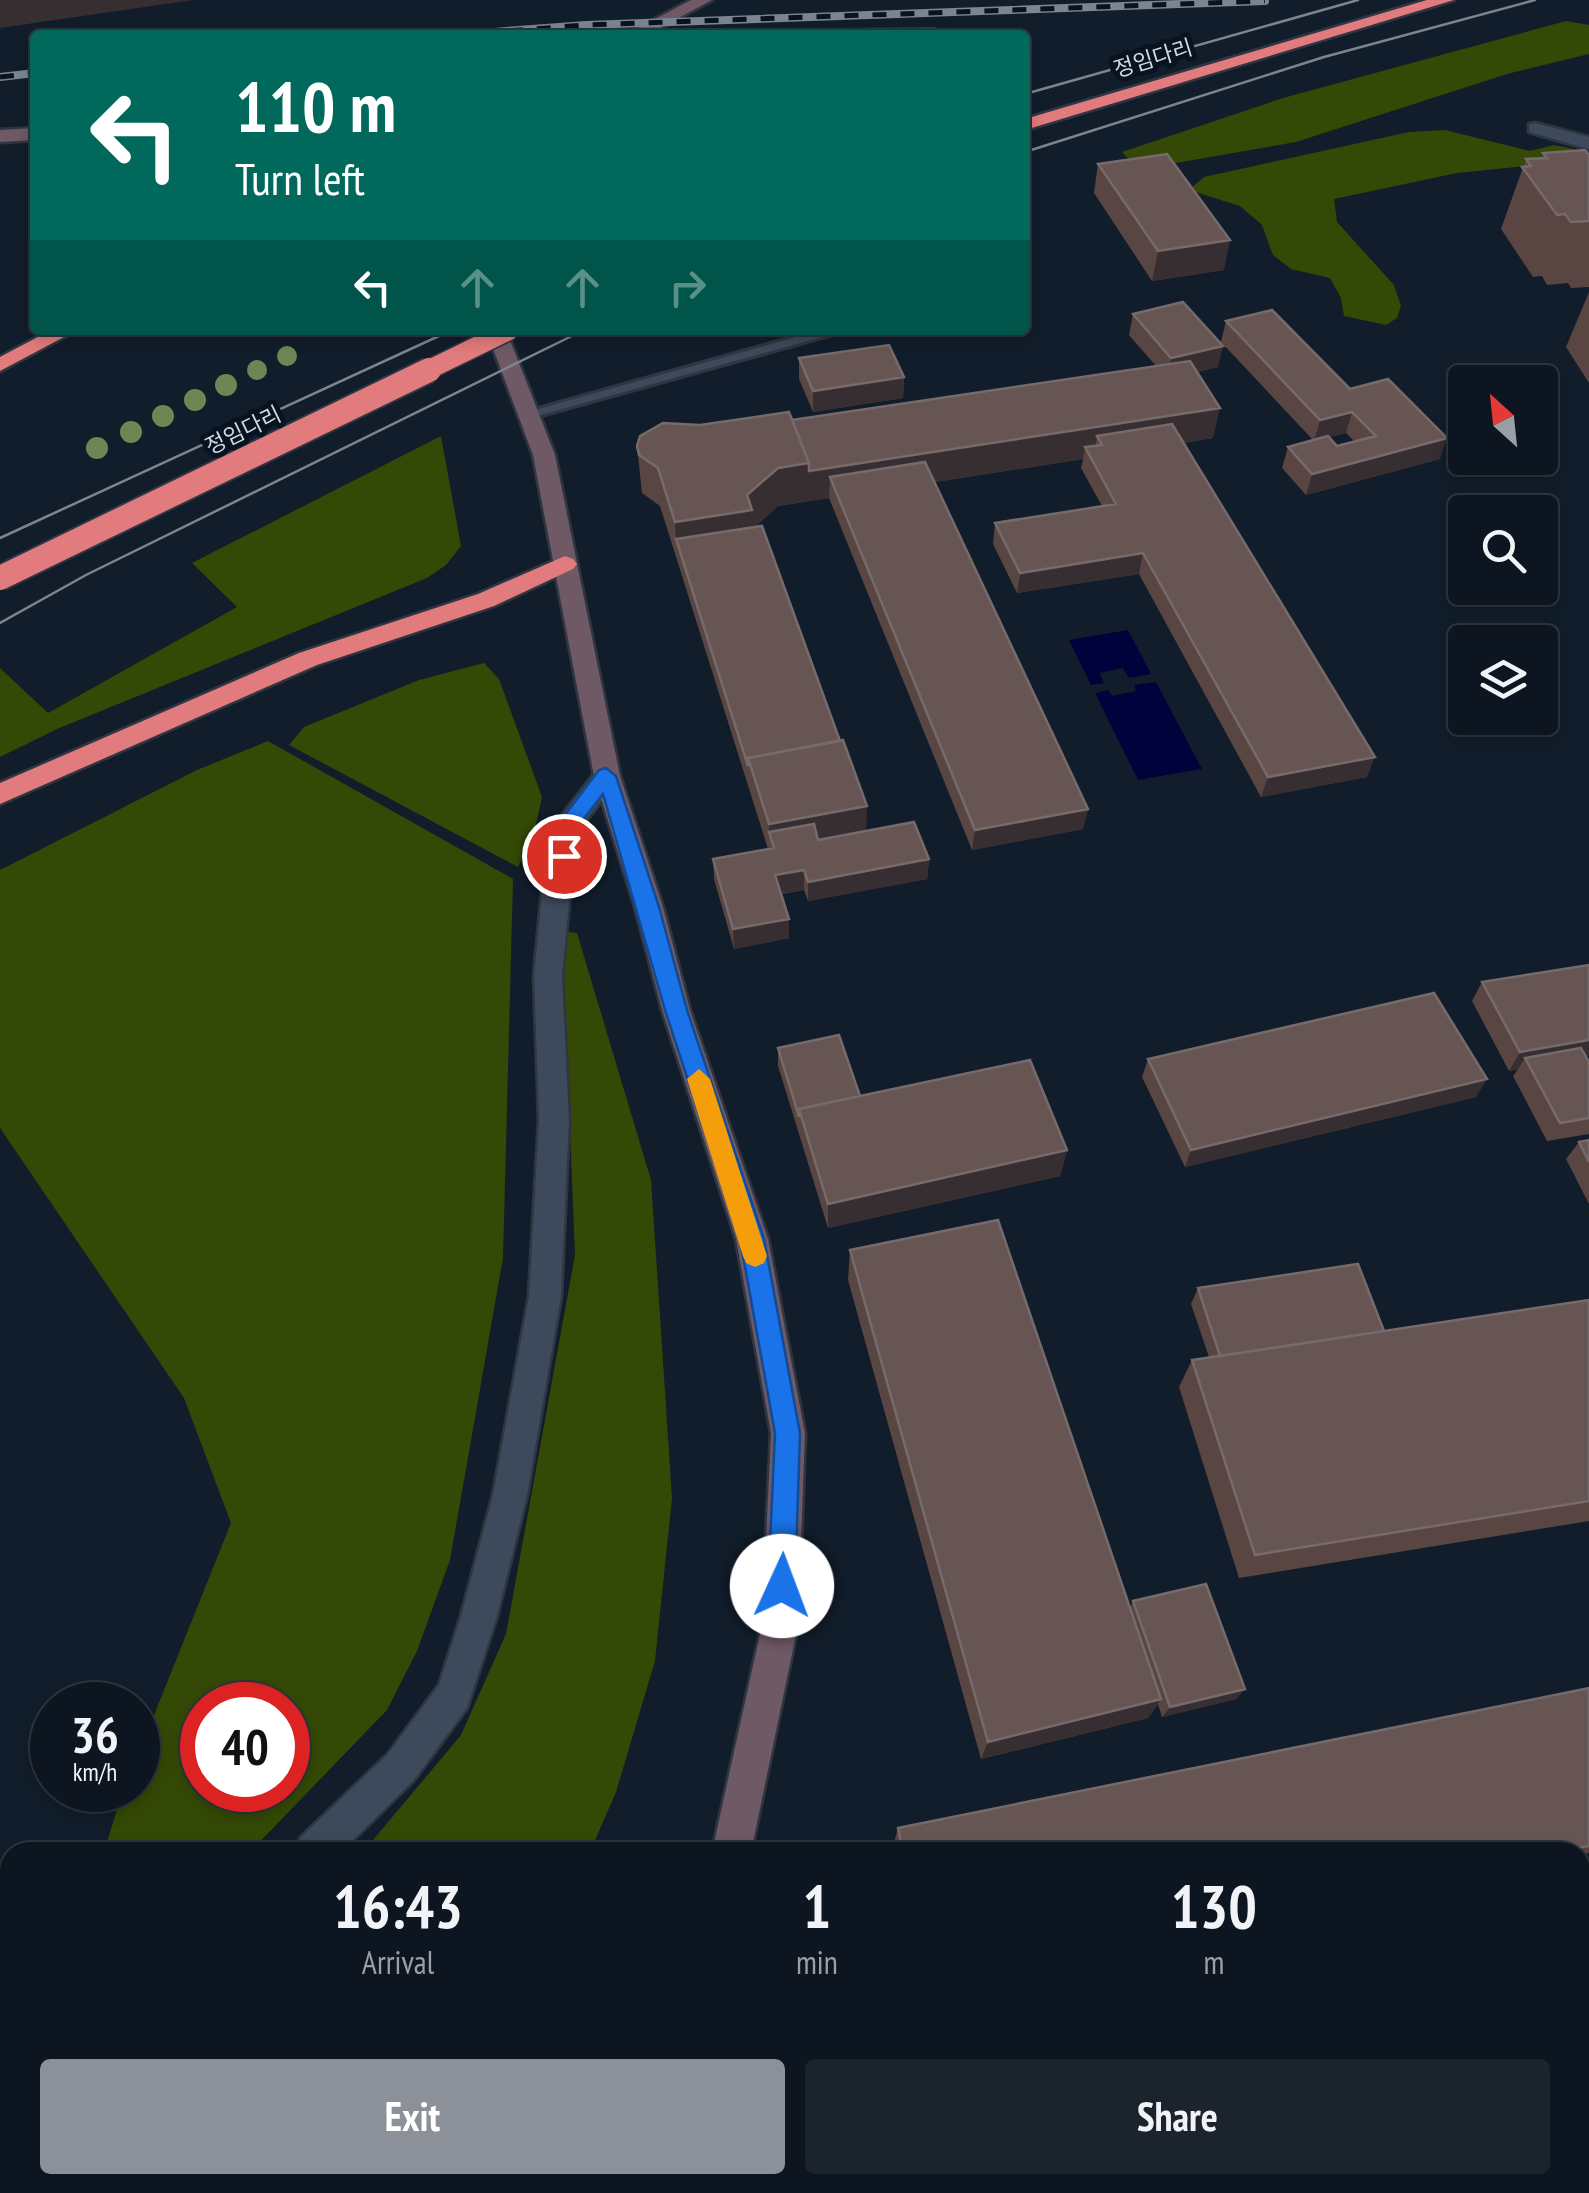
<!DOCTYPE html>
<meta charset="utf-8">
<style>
:root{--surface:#0d1620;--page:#1b232d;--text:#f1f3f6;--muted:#9a9fa5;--line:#2d353e;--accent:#8c9099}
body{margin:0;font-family:"PT Sans Narrow","Noto Sans KR",sans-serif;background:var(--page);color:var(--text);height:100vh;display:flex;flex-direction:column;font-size:38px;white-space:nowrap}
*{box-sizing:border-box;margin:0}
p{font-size:32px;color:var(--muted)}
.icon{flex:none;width:55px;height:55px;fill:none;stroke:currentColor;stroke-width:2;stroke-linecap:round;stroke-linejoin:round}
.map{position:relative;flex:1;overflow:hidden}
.details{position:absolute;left:0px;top:1842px;width:1590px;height:352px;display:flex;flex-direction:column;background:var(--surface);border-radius:30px 30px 0 0;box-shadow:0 5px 15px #0003,0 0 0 2px var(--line)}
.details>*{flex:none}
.guide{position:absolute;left:30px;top:30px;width:1000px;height:305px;border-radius:10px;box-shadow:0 5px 15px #0003,0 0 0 2px var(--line);background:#00695c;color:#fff;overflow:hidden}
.needle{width:65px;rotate:333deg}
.buttons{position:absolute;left:1448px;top:365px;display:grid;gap:20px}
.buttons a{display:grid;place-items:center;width:110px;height:110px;border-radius:10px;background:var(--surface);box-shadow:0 5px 15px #0003,0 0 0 2px var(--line);font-size:50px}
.speed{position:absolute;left:30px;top:1682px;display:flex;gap:20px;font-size:50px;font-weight:700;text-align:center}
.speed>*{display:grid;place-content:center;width:130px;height:130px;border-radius:50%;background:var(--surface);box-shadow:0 5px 15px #0003,0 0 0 2px var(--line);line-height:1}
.speed small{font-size:25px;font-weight:400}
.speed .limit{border:15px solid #d22;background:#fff;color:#111}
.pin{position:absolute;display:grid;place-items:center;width:85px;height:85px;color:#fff;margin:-42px;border:5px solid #fff;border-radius:50%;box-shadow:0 2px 10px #0007}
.me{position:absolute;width:110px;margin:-55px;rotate:2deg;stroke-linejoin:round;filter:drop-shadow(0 0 8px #0008)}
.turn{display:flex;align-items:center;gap:35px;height:210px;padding:0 40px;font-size:45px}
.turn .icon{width:130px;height:130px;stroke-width:2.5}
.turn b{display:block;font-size:70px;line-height:85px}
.lanes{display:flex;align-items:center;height:95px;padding:0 40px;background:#0003;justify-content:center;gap:50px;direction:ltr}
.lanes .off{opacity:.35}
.eta{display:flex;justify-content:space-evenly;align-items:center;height:170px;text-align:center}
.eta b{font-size:60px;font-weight:600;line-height:70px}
.primary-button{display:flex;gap:20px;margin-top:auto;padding:20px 40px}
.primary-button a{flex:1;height:115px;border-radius:10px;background:var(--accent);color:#fff;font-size:40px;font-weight:600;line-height:115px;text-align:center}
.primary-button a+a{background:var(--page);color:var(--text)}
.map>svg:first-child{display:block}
.green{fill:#344905;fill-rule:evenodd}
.water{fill:#00023c}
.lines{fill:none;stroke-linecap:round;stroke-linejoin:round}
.lane-casing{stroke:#2f3541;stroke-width:6}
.street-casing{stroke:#2f3541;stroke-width:5}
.secondary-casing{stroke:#2f3541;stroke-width:5}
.highway-casing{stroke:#2f3541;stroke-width:5}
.lane{fill:#3d4a5b;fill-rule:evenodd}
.street{fill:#3d4a5b;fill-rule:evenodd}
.secondary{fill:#6e5965;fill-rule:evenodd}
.highway{fill:#e17b7d;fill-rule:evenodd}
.tram{stroke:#7b8591;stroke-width:2.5}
.rail-casing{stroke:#7b8591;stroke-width:8}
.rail{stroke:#081321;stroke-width:5;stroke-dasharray:14;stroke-linecap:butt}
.highway-bridge-far1-casing{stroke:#2f3541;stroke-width:22;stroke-linecap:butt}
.highway-bridge-casing{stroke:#2f3541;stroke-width:28;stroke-linecap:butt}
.highway-bridge-far1{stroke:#e17b7d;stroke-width:19}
.highway-bridge{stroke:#e17b7d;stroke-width:24}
.tree{fill:#6c8754}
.wall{fill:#594542;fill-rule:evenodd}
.shaded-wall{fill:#372e32}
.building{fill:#665553;stroke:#776a6a;stroke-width:2.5}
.route{fill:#1a73e8;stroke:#114b97;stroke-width:2.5}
.slow{fill:#f59e0b}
.labels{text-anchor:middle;stroke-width:10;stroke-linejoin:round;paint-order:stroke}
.far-street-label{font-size:22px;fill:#d1d9e3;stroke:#081321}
</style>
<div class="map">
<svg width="1589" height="2193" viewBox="0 0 1589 2193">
<rect width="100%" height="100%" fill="#111d2b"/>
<path class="green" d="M1566 21 1589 25V54L1507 74 1296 142 1153 167 1136 166 1122 152 1283 98Z
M935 27 943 35H747V29Z
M1445 130 1530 151 1554 145 1574 149 1576 161 1457 173 1334 199 1337 222 1394 285 1401 306 1397 318 1386 325 1344 316 1341 298 1330 278 1291 269 1273 255 1262 225 1240 206 1189 190 1204 177 1409 132Z
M441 436 461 546 446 565 427 578 57 729 0 757V668L48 713 237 607 192 563Z
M484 663 499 679 542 797 533 838 518 867 289 745 304 727 419 680Z
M268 741 513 879 503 1258 450 1560 417 1651 387 1710 250 1852H115L107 1842 123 1790H138V1755L231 1523 184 1398 0 1128V870L197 770ZM202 1705H288V1790H202Z
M562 931 577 933 651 1180 672 1498 655 1661 616 1792 590 1852H363L461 1735 506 1634 575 1255Z
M34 2185H448L444 2193H33Z"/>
<path class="water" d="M1128 630 1151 674 1129 678 1123 668 1100 673 1104 683 1091 685 1069 640Z
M1156 682 1202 769 1138 780 1095 693 1108 690 1112 696 1136 691 1134 685Z"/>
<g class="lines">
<defs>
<path id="lane" d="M821 330H847L534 417 520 414Z"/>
<path id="street" d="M1535 123 1589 137V149L1529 132V124Z
M607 767 616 769 620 776 585 822 570 893 562 975 569 1120 561 1296 527 1495 497 1616 467 1708 414 1780 341 1852H295L300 1838 388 1754 439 1685 461 1616 493 1495 529 1296 539 1120 534 975 542 893 559 819 598 769Z
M10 2038V2080L0 2084V2042Z"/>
<path id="secondary" d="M691 0H712L647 35H625Z
M35 128V140L0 142V130Z
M486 330H506L555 455 620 776 663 907 690 1010 768 1239 805 1433 798 1625 751 1852H712L762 1625 771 1433 736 1239 662 1010 635 907 594 776 533 455Z
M603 2185H647L644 2193H600Z"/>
<path id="highway" d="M1427 0H1454L1025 130V119Z
M51 330H77L0 371V357Z
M565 556 573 559 577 564 573 569 494 606 317 665 0 804V783L299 653 478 594Z"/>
</defs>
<use href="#lane" class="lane-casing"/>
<use href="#street" class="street-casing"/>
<use href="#secondary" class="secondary-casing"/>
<use href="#highway" class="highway-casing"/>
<use href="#lane" class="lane"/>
<use href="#street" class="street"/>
<use href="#secondary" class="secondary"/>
<use href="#highway" class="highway"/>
<path class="tram" d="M1025 94 1358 0
M1025 152 1324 57 1535 0
M0 538 452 330
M0 623 86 575 584 330"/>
<defs>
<path id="rail" d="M453 35 586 25 1265 1
M0 77 35 73"/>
</defs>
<use href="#rail" class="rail-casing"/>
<use href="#rail" class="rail"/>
<defs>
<path id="highway-bridge-far1" d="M424 372 510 330"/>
<path id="highway-bridge" d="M0 578 429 370"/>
</defs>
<use href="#highway-bridge-far1" class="highway-bridge-far1-casing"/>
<use href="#highway-bridge" class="highway-bridge-casing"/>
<use href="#highway-bridge-far1" class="highway-bridge-far1"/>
<use href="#highway-bridge" class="highway-bridge"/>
</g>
<g class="tree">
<circle cx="287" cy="356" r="10"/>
<circle cx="257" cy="370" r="10"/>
<circle cx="226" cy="385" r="11"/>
<circle cx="195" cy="400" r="11"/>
<circle cx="163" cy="416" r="11"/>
<circle cx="131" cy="432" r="11"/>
<circle cx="97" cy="448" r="11"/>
</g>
<path class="wall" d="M1543 153 1589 155V287L1571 288 1568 283 1547 285 1542 276 1533 277 1501 229 1526 159 1541 158Z
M1098 164 1224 270 1152 281 1094 193Z
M1589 292V383L1566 347Z
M1133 314 1218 367 1197 372 1213 438 1183 443 1367 777 1261 797 1139 574 1017 593 993 544 995 523 1102 506 1081 468 1083 459 935 482 1088 809 1083 829 972 850 829 498 778 506 755 527 866 831 929 859 927 879 808 901 804 890 781 894 789 919V938L734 949 714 879 713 859 768 849 660 506 642 493 637 446 700 425 792 420 1156 366 1129 335Z
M1226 321 1350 389 1440 459 1306 495 1282 468 1288 447 1313 440 1221 342ZM1346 433 1355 442 1337 446 1329 437Z
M799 358 904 377 903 398 813 412 799 379Z
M1482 982 1586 1057 1589 1062V1134L1547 1141 1513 1076 1518 1069 1509 1071 1472 1001Z
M778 1048 860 1096 1067 1150 1060 1176 828 1228 778 1066Z
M1148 1059 1476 1097 1185 1167 1142 1077Z
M1589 1140V1204L1566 1159 1579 1142Z
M850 1250 1130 1607 1133 1601 1245 1689 1236 1699 1162 1717 1158 1704 1148 1718 981 1759 848 1280Z
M1198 1288 1384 1331 1589 1300V1521L1239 1578 1179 1387 1192 1360 1209 1357 1191 1304Z
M1589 1688V1853L1580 1855V1852H896L894 1842 898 1828Z
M1000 2185H1179L1182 2193H1002Z"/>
<path class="shaded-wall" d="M0 0H193L0 28Z
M1230 240 1224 270 1152 281 1158 251Z
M1223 346 1218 367 1167 379 1171 358Z
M904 377 903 398 813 412V391Z
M1220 408 1213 438 1100 456 1102 445 1097 436 1094 457 1085 447 1083 459 838 497 830 477 829 498 778 506 753 529 676 539 675 522 747 495 778 468Z
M1352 412 1346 433 1314 441 1320 420Z
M1447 438 1440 459 1306 495 1312 474Z
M1143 553 1139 574 1017 593 1020 573Z
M1375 757 1367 777 1261 797 1268 777Z
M867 806 866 835 774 848 769 832V852V824Z
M1088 809 1083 829 972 850 975 830Z
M929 859 927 879 808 901V882Z
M804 870V890L775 894V875Z
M789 919V938L734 949 733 929Z
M1589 1040V1056L1530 1067 1525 1058 1518 1069 1509 1071 1520 1052Z
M1487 1079 1476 1097 1185 1167 1191 1150Z
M1067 1150 1060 1176 828 1228V1204Z
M1245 1689 1236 1699 1162 1717 1170 1707Z
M1161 1699 1148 1718 981 1759 988 1742Z"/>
<path class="building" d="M1585 150 1589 155V221L1571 222 1565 214 1557 215 1522 167 1531 166 1526 159 1547 158 1543 153Z
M1167 154 1230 240 1158 251 1098 164Z
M1183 302 1223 346 1171 358 1133 314Z
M1272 310 1350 389 1388 379 1447 438 1312 474 1288 447 1328 436 1337 446 1376 436 1352 412 1320 420 1226 321Z
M889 345 904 377 813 391 799 358Z
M1190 361 1220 408 809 471V463L792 420Z
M789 412 809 463 778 468 747 495 752 510 675 522 658 468 639 455 637 446 640 436 663 423 700 425Z
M1172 424 1375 757 1268 777 1143 553 1020 573 995 523 1116 504 1085 447 1102 445 1097 436Z
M925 462 1088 809 975 830 830 477Z
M762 526 840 741 748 758V766L676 539Z
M843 740 867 806 769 824 748 758Z
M914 822 929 859 808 882 804 870 775 875 789 919 733 929 713 859 774 848 769 832 814 824 818 840Z
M1589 965V1040L1520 1052 1482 982Z
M1434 993 1487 1079 1191 1150 1148 1059Z
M839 1035 860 1096 799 1109V1117L778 1048Z
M1581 1048 1589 1062V1118L1560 1123 1525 1058Z
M1030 1060 1067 1150 828 1204 799 1109Z
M1589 1140V1162L1579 1142Z
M998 1220 1161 1699 988 1742 850 1250Z
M1358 1264 1384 1331 1220 1356 1198 1288Z
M1589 1300V1501L1255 1555 1192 1360Z
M1206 1584 1245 1689 1170 1707 1133 1601Z
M1589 1688V1846L1556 1852H903L898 1828Z
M844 2185H954L956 2193H845Z
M1009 2185H1179L1182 2193H1011Z"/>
<path class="route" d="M606 768 616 776 659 907 687 1010 764 1239 800 1433 795 1586 791 1596 782 1600 772 1596 768 1586 775 1433 740 1239 665 1010 603 794 582 821 571 862 564 864 554 856 562 819 599 770Z"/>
<path class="slow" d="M699 1069 710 1079 767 1256 764 1263 755 1267 746 1263 743 1256 687 1079Z"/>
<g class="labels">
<g class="far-street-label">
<text transform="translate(1153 58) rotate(-17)" y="8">정임다리</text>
<text transform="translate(243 430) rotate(-26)" y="8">정임다리</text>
</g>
</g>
</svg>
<div class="buttons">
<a><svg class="needle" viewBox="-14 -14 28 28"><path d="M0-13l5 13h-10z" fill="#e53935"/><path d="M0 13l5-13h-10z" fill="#9a9fa5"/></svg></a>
<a><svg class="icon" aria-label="search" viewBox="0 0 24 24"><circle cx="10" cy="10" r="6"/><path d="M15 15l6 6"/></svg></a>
<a><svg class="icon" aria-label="layers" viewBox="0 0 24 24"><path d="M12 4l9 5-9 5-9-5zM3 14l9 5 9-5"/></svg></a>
</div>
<div class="speed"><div>36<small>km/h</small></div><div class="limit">40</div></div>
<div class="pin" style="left:564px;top:856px;background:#d93025"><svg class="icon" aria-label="arrive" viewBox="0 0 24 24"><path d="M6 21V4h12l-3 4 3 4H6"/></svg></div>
<svg class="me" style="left:782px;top:1586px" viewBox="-20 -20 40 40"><circle r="19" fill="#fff"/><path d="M0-13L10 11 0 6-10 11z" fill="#1a73e8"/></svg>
<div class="guide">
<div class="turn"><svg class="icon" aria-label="left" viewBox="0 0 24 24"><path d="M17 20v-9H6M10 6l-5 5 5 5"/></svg><div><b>110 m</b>Turn left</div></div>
<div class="lanes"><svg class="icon" aria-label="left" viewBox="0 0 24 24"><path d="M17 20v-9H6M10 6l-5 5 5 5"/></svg><svg class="icon off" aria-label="ahead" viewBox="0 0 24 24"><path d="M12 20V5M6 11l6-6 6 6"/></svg><svg class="icon off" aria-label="ahead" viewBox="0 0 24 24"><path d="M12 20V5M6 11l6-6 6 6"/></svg><svg class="icon off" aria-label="right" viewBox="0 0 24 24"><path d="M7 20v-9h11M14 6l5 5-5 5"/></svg></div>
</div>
<section class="details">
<div class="eta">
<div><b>16:43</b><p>Arrival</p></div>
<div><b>1</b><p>min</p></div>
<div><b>130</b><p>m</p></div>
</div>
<div class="primary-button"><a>Exit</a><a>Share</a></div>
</section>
</div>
